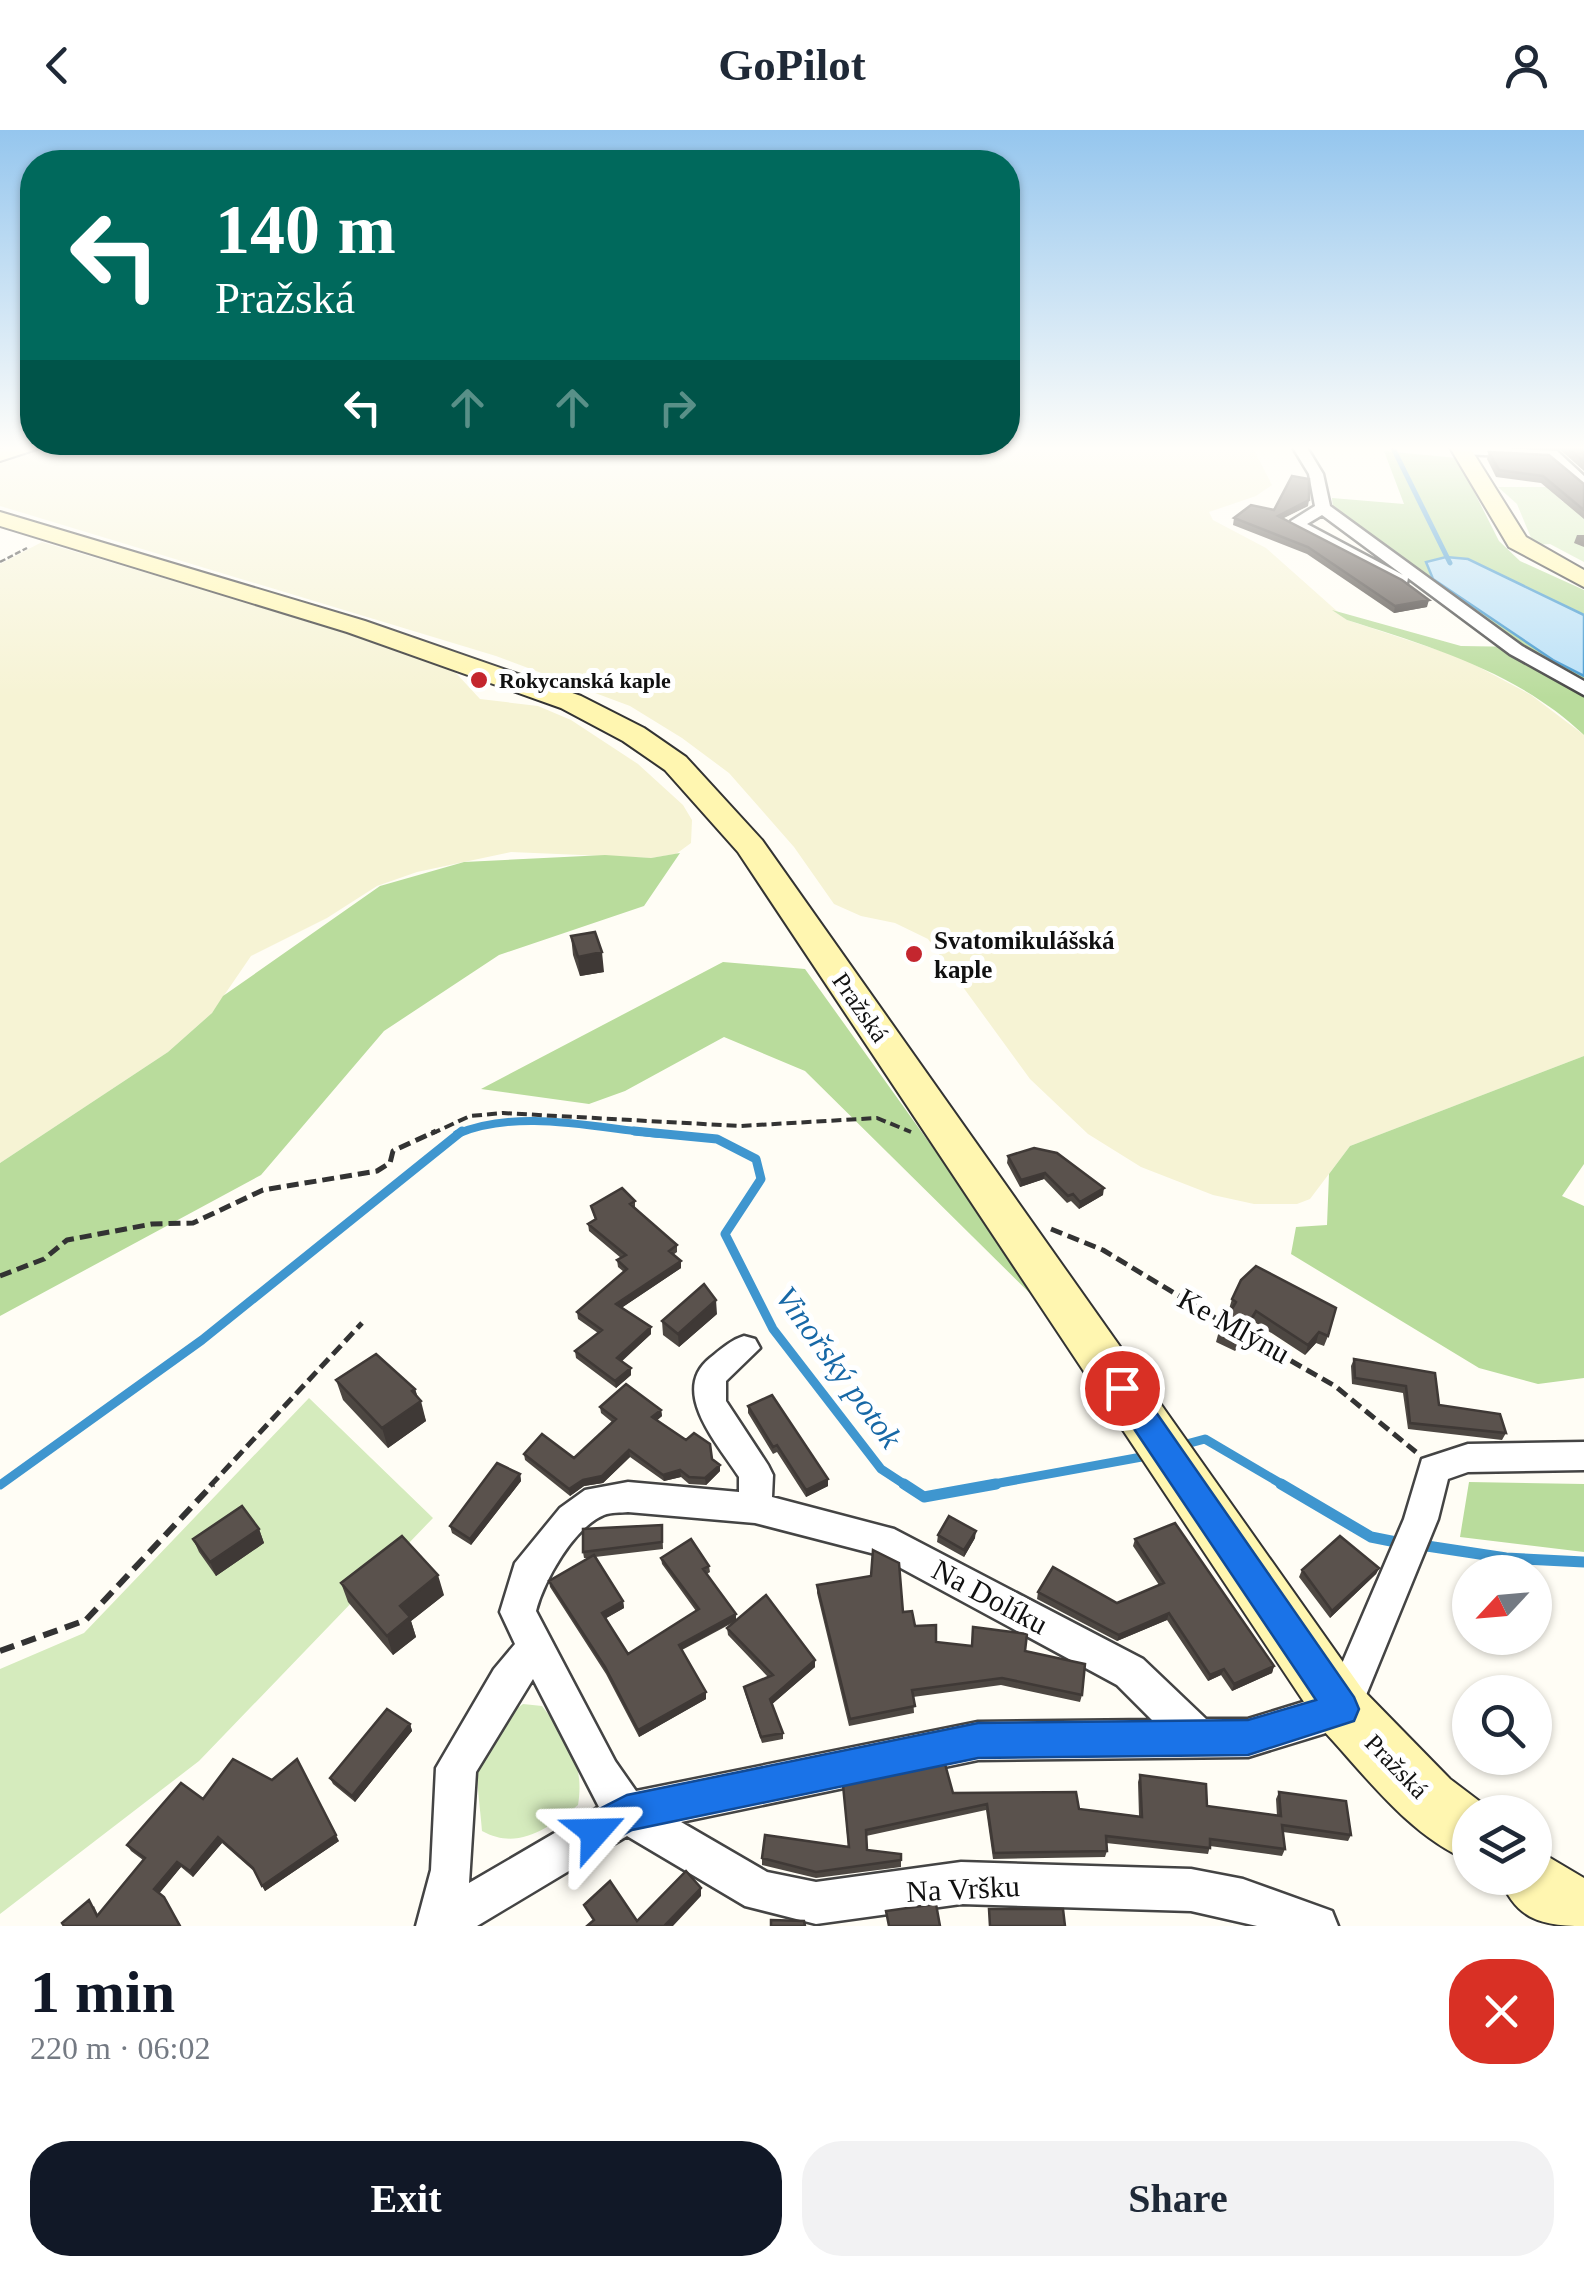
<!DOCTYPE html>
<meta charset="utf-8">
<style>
:root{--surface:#fff;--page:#f2f2f3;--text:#1f2937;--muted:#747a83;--accent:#111827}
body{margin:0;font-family:"Times New Roman",serif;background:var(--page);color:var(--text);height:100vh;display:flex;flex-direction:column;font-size:38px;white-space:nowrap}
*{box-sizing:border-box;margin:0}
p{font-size:32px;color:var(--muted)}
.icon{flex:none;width:55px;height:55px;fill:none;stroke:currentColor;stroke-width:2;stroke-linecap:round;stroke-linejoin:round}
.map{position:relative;height:1796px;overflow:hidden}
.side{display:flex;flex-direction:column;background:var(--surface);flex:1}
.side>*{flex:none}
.banner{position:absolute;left:20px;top:20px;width:1000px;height:305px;border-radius:40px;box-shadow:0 2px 8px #0004;background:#00695c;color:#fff;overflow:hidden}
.needle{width:65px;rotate:244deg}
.controls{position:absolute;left:1452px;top:1425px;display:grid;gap:20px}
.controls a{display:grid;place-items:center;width:100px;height:100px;border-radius:50%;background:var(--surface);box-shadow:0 2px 8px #0004;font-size:50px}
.pin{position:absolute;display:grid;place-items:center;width:85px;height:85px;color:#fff;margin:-42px;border:5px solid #fff;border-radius:50%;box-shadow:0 2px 10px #0007}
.me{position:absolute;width:110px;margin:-55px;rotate:65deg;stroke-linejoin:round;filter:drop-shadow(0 0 8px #0008)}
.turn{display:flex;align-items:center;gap:35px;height:210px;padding:0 30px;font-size:45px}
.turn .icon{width:130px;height:130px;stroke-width:2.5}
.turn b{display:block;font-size:70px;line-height:85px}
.lanes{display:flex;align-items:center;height:95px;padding:0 30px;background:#0003;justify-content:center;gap:50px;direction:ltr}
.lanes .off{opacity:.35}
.round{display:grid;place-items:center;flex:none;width:105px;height:105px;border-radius:40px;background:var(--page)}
.summary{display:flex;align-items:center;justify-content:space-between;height:170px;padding:0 30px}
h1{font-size:60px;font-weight:600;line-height:75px;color:var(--accent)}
.action{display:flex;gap:20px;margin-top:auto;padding:20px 30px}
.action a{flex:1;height:115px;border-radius:40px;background:var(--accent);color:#fff;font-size:40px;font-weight:600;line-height:115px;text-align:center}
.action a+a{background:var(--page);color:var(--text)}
header{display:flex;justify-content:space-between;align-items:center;height:130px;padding:0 30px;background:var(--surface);font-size:45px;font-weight:600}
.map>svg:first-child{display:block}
.farmland{fill:#f6f3d4}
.green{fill:#d5ebbd}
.forest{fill:#b9dc9c}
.water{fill:#b9e0f7;stroke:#3f96cf;stroke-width:2.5}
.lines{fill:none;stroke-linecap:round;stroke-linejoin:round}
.stream-far3{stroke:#3f96cf;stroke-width:5}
.stream-far2{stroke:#3f96cf;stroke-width:8}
.stream-far1{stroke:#3f96cf;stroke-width:9}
.stream{stroke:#3f96cf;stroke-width:11}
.street-casing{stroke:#444;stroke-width:5}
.secondary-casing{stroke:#333;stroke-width:4}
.path-far3{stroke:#333;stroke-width:2.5;stroke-dasharray:6 2.5;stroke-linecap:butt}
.path-far2{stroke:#333;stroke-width:4;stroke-dasharray:10 5;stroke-linecap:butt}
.path-far1{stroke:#333;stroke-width:5;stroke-dasharray:12 6;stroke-linecap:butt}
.path{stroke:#333;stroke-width:6;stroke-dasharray:15 8;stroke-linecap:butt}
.street{fill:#fff;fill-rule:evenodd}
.secondary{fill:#fff6b0;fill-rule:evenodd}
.wall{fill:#4d4742}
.shaded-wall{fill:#3f3936}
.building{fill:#5a524d;stroke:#3f3936;stroke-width:2.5}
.route{fill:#1a73e8;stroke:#114b97;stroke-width:2.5}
.poi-dot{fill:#c4262e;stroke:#fff;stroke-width:4}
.labels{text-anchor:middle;stroke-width:10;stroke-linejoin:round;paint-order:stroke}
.far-poi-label{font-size:22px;font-weight:bold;fill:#111;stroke:#fff;text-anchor:start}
.poi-label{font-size:25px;font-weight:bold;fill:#111;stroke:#fff;text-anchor:start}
.street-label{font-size:25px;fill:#111;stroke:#fff}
.near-street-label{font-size:30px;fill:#111;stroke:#fff}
.near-water-label{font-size:32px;font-style:italic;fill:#1768a6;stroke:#fff}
</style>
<header><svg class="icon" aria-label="back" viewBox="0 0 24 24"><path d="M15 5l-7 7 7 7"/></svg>GoPilot<svg class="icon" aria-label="person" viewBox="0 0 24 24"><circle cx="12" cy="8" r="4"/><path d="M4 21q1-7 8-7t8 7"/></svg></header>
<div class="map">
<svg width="1584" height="1796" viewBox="0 0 1584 1796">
<rect width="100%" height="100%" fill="#fffdf5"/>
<path class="farmland" d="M57 316H1252L1272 355 1256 366 1209 382 1213 390 1266 418 1347 490 1462 528 1531 565 1584 605V926L1350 1016 1310 1069 1297 1074H1254L1213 1065 1141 1037 1088 1004 1030 949 928 809 895 793 861 786 834 774 794 717 729 643 682 608 630 576 496 526 0 376V330Z
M42 412 336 499 455 542 480 569 538 576 571 590 638 634 683 675 692 690 691 713 676 724 651 728 511 722 417 742 377 756 327 788 251 826 212 883 168 922 0 1033V434Z"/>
<path class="green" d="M1498 357H1548L1563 372H1581L1584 363V432L1550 414 1534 415 1517 374Z
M309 1268 433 1388 199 1631 0 1784V1539L84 1503Z
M523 1574 542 1576C567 1608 585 1633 578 1675 548 1698 518 1721 482 1701 477 1638 465 1616 523 1574Z"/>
<path class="forest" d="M1384 321 1457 328 1499 411 1520 431 1584 460V485L1468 429 1426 433 1433 448 1553 530 1584 546V605C1519 543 1430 516 1347 490L1332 480 1461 516 1524 517 1333 378 1332 368 1404 374Z
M680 723 644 776 499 825 384 901 261 1045 0 1186V1033L168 922 212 883 223 866 380 756 464 732 605 725 651 728Z
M723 832 805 839 1054 1187 805 941 724 907 625 961 589 974 481 959Z
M1584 926V1034L1562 1066 1584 1076V1248L1538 1254 1479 1238 1291 1124 1296 1097 1327 1095 1329 1044 1350 1016Z
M1469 1352 1584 1354V1422L1460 1407Z"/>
<path class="water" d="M1446 427 1468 429 1584 485V546L1553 530 1433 449 1426 432Z"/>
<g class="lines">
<path class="stream-far3" d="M1392 316 1450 433"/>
<path class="stream-far2" d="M457 1004C518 978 596 998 661 1004"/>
<path class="stream-far1" d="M634 1001 717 1009 756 1029 761 1049 725 1104 773 1199 881 1339 907 1356
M1179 1316 1205 1309 1285 1356
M0 1355 202 1210 462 1001
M983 1356 1147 1326"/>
<path class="stream" d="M904 1354 924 1367 996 1354
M1281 1354 1371 1407 1396 1412
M1427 1416 1506 1428 1584 1432"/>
<defs>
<path id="street" d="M1292 316H1306L1323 344 1330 376 1522 516 1584 551V565L1510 524 1408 448 1407 453H1395L1291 397V391L1315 376 1309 344ZM1322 385 1403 445 1307 394Z
M1468 316 1557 321 1584 346V358L1548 328 1462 324 1455 320Z
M744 1206 755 1209 760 1218 726 1251V1271L768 1335 773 1345 772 1367 894 1399 1143 1529 1206 1589H1248L1329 1564 1404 1389 1422 1329 1468 1314 1584 1312V1340L1468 1342 1448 1349 1438 1389 1355 1592 1342 1598 1248 1627 978 1630 681 1692 767 1742 816 1752 961 1732 1191 1739 1243 1749 1332 1781 1338 1796H1257L1191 1781 961 1774 816 1794 745 1776 627 1706 477 1796H416L431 1740 436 1638 494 1539 515 1514 500 1482 515 1433 560 1378 585 1360 628 1352 739 1362V1347C718 1314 669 1261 710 1228 721 1219 731 1210 744 1206ZM628 1382 755 1393 875 1424 1117 1555 1152 1590 978 1592 636 1661 615 1631 536 1481C544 1451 573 1398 604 1385 611 1382 621 1383 628 1382ZM533 1549 599 1677 469 1753 476 1642Z"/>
<path id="secondary" d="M11 316H46L0 331V319Z
M1449 316H1469L1526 407 1584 440V457L1509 417Z
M0 382 365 491 581 566 644 598 686 627 762 710 1362 1559 1450 1649 1491 1680 1470 1682V1731C1409 1706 1366 1646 1322 1599L738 722 665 640 623 611 561 578 347 502 0 396Z
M1535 1719 1584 1748V1796C1542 1796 1516 1790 1500 1748H1535Z"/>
</defs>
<use href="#street" class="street-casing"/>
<use href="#secondary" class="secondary-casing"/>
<path class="path-far3" d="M0 432 27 418"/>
<path class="path-far2" d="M431 1004 470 986 503 983 740 996 877 988 911 1002"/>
<path class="path-far1" d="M1051 1099 1103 1120 1227 1195
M0 1146 44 1129 67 1110 152 1094 193 1093 263 1060 377 1041 390 1033 393 1021 436 1001
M1244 1204 1335 1256 1416 1322
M210 1356 362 1193"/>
<path class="path" d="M0 1521 86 1490 213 1354"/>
<use href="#street" class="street"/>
<use href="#secondary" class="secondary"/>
</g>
<path class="wall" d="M1537 316H1584V341L1557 317Z
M1489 322 1584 354V389L1541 353 1496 347 1487 329Z
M1308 376 1283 388 1427 477 1394 483 1307 424 1233 395 1234 388 1274 380Z
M1577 405H1584V417L1574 413Z
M571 806 604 842 580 846 573 825Z
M1008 1026 1103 1065 1079 1079 1071 1071 1067 1073 1044 1049 1020 1057 1007 1033Z
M635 1071V1078L677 1115V1122L673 1125 681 1131V1138L621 1178 651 1197V1204L621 1231 631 1245 616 1258 576 1228 575 1221 598 1203 578 1189 577 1182 624 1142 618 1137 617 1130 621 1128 589 1101 588 1094 595 1090 591 1076Z
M1232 1169 1328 1206 1324 1216 1316 1213 1305 1225 1253 1191 1235 1221 1216 1212 1219 1201 1231 1180 1229 1179Z
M717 1184 679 1217 663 1205 662 1191Z
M1354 1229 1439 1275 1506 1303 1502 1310 1408 1299 1403 1263 1352 1254 1351 1236Z
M336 1250 415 1259 426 1291 388 1318 343 1270Z
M748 1276 828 1349V1356L806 1367 777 1322 773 1324 748 1283Z
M600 1277 661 1280 662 1286 657 1290 712 1329 720 1341 706 1355 689 1354 681 1347 664 1351 630 1327 603 1353 584 1356 570 1366 525 1330 524 1324 574 1328 612 1292 601 1283Z
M520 1344 521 1351 471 1415 452 1403 450 1396Z
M662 1395 663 1419 595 1427 623 1471 624 1478 606 1488 628 1524 696 1481 662 1434 661 1428 709 1436 710 1442 707 1444 736 1484V1490L815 1537 772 1574 783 1603V1609L762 1613 745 1563 744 1557 768 1547 728 1505 727 1498 736 1491 682 1520 706 1569 639 1607 606 1544 550 1457 549 1451 589 1428H584L583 1422Z
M259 1399 264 1413 216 1446 199 1422 193 1409Z
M938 1405 975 1408 964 1427 937 1412Z
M1135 1409 1274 1536 1272 1543 1232 1561 1221 1545 1208 1551 1167 1490 1117 1511 1037 1469 1038 1462 1117 1473 1159 1455 1133 1416Z
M1379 1438 1376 1444 1330 1488 1299 1447 1302 1440Z
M341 1453 444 1465 411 1491 416 1507 393 1525 348 1472Z
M817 1455 903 1482 915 1496 936 1512 1025 1521 1082 1565 1080 1572 1001 1555 913 1567 914 1583 849 1596 817 1463Z
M410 1594 412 1601 355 1672 333 1654 330 1648Z
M1140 1645 1207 1676 1277 1686 1276 1669 1279 1662 1351 1705 1348 1711 1283 1702 1285 1719 1282 1726 1210 1716 1208 1724 1106 1713 1107 1721 1105 1727 993 1729 986 1680 866 1706 867 1720 901 1724V1737L816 1748 762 1735V1728L848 1717 843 1655 953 1663 1139 1686 1138 1652Z
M203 1669 339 1711 265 1761 256 1743 222 1713 193 1747 181 1737 159 1763 181 1796 62 1793 94 1776 98 1785 143 1730 131 1721 127 1715Z"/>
<path class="shaded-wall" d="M1309 370 1308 376 1276 392 1278 386Z
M1429 470 1427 477 1394 483 1395 476Z
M602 822 604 842 580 846 578 827Z
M1045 1043 1044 1049 1020 1057 1021 1050Z
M1104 1058 1103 1065 1079 1079 1080 1072Z
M681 1131V1138L617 1181 616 1174Z
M716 1170 717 1184 679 1217 678 1204Z
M1256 1181 1253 1191 1235 1221 1238 1211Z
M651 1197V1204L618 1235 617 1228Z
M1319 1202 1316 1213 1305 1225 1308 1215Z
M631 1238V1245L616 1258 615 1251Z
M415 1259 419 1272 421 1271 426 1291 388 1318 382 1298Z
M661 1280 662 1286 653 1294 652 1287Z
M629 1320 630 1327 603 1353 584 1356 570 1366 569 1359Z
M720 1335V1341L706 1355 705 1348Z
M680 1340 681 1347 664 1351 663 1345Z
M520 1344 521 1351 471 1415 470 1409Z
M828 1349V1356L806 1367V1360Z
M259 1399 264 1413 216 1446 210 1432Z
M976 1401 975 1408 964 1427V1420Z
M1379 1438 1376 1444 1330 1488 1332 1481Z
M438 1445 444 1465 411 1491 416 1507 393 1525 387 1506 400 1476Z
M623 1471 624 1478 603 1490 602 1483Z
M1169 1483 1167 1490 1117 1511 1119 1505Z
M736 1484V1490L679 1521V1515Z
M815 1530V1537L770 1576V1569Z
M1274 1536 1272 1543 1232 1561 1234 1554Z
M1224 1539 1221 1545 1208 1551 1210 1545Z
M706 1562V1569L639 1607 638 1600Z
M410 1594 412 1601 355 1672 352 1666Z
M336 1705 339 1711 265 1761 262 1756Z
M218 1707 222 1713 193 1747 190 1741Z
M177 1732 181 1737 158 1765 154 1759Z
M701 1758V1766L673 1796H664Z"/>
<path class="building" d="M1566 316H1584V332Z
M1489 322 1549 325 1584 354V380L1543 346 1499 340Z
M1292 346 1309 349V370L1278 386 1402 450 1429 470 1395 476 1308 417 1234 388 1251 375 1274 380Z
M595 802 602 822 578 827 571 806Z
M1034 1018 1057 1023 1104 1058 1080 1072 1073 1064 1068 1066 1045 1043 1021 1050 1008 1026Z
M622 1058 635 1071 630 1074 677 1115 669 1121 681 1131 616 1174 651 1197 617 1228 631 1238 615 1251 575 1221 602 1200 577 1182 627 1139 617 1130 626 1125 588 1094 596 1089 591 1076Z
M1256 1136 1336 1178 1328 1206 1319 1202 1308 1215 1256 1181 1238 1211 1219 1201 1236 1172 1232 1169 1241 1150Z
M704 1154 716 1170 678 1204 662 1191Z
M376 1224 415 1259 412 1261 421 1271 382 1298 336 1250Z
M1354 1229 1435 1243 1439 1275 1500 1284 1506 1303 1410 1293 1406 1256 1355 1248Z
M626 1254 661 1280 652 1287 686 1310 694 1303 710 1314 712 1329 720 1335 705 1348 689 1347 680 1340 663 1345 629 1320 602 1346 583 1350 569 1359 524 1324 542 1304 574 1328 616 1289 600 1277Z
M772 1265 828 1349 806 1360 777 1315 773 1317 748 1276Z
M497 1333 520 1344 470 1409 450 1396Z
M242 1376 259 1399 210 1432 193 1409Z
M949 1386 976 1401 964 1420 938 1405Z
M1175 1393 1274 1536 1234 1554 1224 1539 1210 1545 1169 1483 1119 1505 1038 1462 1053 1437 1117 1473 1164 1453 1135 1409Z
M662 1395V1412L583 1422V1399Z
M402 1406 438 1445 400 1476 410 1487 387 1506 341 1453Z
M1340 1406 1379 1438 1332 1481 1302 1440Z
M691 1409 709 1436 703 1439 736 1484 679 1515 706 1562 638 1600 605 1537 549 1451 594 1425 623 1471 602 1483 628 1524 699 1479 661 1428Z
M873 1420 899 1433 903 1482 912 1481 915 1496 936 1495V1512L972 1516 973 1497 1027 1504 1025 1521 1085 1534 1082 1565 1002 1548 912 1560 915 1576 850 1589 817 1455 871 1446Z
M766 1465 815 1530 770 1569 783 1603 761 1607 744 1557 773 1545 727 1498Z
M387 1579 410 1594 352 1666 330 1648Z
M233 1629 272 1650 297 1629 336 1705 262 1756 253 1738 218 1707 190 1741 177 1732 154 1759 164 1767 180 1796H64L62 1793 89 1770 97 1786 145 1728 127 1715 181 1653 203 1669Z
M945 1634 953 1663 1076 1662 1079 1679 1142 1687 1140 1645 1206 1654 1207 1676 1281 1686 1279 1662 1346 1671 1351 1705 1282 1695 1285 1719 1210 1709V1718L1106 1706 1107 1721 994 1723 987 1674 866 1700 867 1720 901 1724V1730L816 1742 762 1728 765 1705 849 1717 843 1655Z
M686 1741 701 1758 664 1796H587L594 1790 584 1775 610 1751 637 1791Z
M936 1774 940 1796H889L886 1781Z
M989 1779H1063L1065 1796H990Z
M771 1790 804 1791 805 1796H771Z"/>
<linearGradient id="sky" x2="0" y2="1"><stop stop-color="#95c6ee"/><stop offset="0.56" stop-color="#fffefa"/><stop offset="1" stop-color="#fffefa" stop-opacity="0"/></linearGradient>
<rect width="1584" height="568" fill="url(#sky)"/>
<path class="route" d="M1122 1246 1133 1249 1354 1567 1359 1579 1354 1591 1248 1625 978 1628 632 1700 595 1720 582 1715 576 1702 582 1688 627 1665 978 1593 1248 1590 1316 1570 1112 1266 1108 1258 1112 1249Z"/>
<g class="poi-dot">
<circle cx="479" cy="550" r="10"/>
<circle cx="914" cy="824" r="10"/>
</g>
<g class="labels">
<g class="far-poi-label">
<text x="499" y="558">Rokycanská kaple</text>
</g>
<g class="poi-label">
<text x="934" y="819">Svatomikulášská<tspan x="934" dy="29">kaple</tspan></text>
</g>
<g class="street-label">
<text transform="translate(861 877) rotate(55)" y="9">Pražská</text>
<text transform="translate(1397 1636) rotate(46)" y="9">Pražská</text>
</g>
<g class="near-street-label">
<text transform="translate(1234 1196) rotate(29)" y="10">Ke Mlýnu</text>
<text transform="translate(990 1467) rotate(28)" y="10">Na Dolíku</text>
<text transform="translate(963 1759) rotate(-3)" y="10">Na Vršku</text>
</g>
<g class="near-water-label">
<text transform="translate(839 1237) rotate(54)" y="11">Vinořský potok</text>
</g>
</g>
</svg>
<div class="controls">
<a><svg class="needle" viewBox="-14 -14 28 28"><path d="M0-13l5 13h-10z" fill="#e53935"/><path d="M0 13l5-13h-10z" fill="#747a83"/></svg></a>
<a><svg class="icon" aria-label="search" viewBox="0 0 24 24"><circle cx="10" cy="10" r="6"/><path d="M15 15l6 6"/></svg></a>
<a><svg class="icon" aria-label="layers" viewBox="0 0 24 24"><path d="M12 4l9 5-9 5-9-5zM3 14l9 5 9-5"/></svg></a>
</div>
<div class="pin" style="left:1122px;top:1258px;background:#d93025"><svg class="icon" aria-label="arrive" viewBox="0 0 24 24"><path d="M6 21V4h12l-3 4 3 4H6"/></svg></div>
<svg class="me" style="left:595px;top:1702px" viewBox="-20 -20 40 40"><path d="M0-17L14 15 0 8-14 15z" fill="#1a73e8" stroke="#fff" stroke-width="4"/></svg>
<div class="banner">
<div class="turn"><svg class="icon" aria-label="left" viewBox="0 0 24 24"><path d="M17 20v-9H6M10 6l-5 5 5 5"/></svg><div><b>140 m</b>Pražská</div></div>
<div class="lanes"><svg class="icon" aria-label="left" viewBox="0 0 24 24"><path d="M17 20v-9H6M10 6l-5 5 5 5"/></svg><svg class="icon off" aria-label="ahead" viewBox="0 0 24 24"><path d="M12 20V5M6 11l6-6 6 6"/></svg><svg class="icon off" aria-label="ahead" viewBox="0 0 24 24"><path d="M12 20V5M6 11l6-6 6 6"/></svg><svg class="icon off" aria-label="right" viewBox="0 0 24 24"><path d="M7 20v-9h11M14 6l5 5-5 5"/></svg></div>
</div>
</div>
<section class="side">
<div class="summary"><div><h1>1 min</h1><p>220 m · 06:02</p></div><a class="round" style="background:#d93025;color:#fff"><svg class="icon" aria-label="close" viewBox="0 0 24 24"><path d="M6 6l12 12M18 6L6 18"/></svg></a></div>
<div class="action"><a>Exit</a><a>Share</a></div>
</section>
